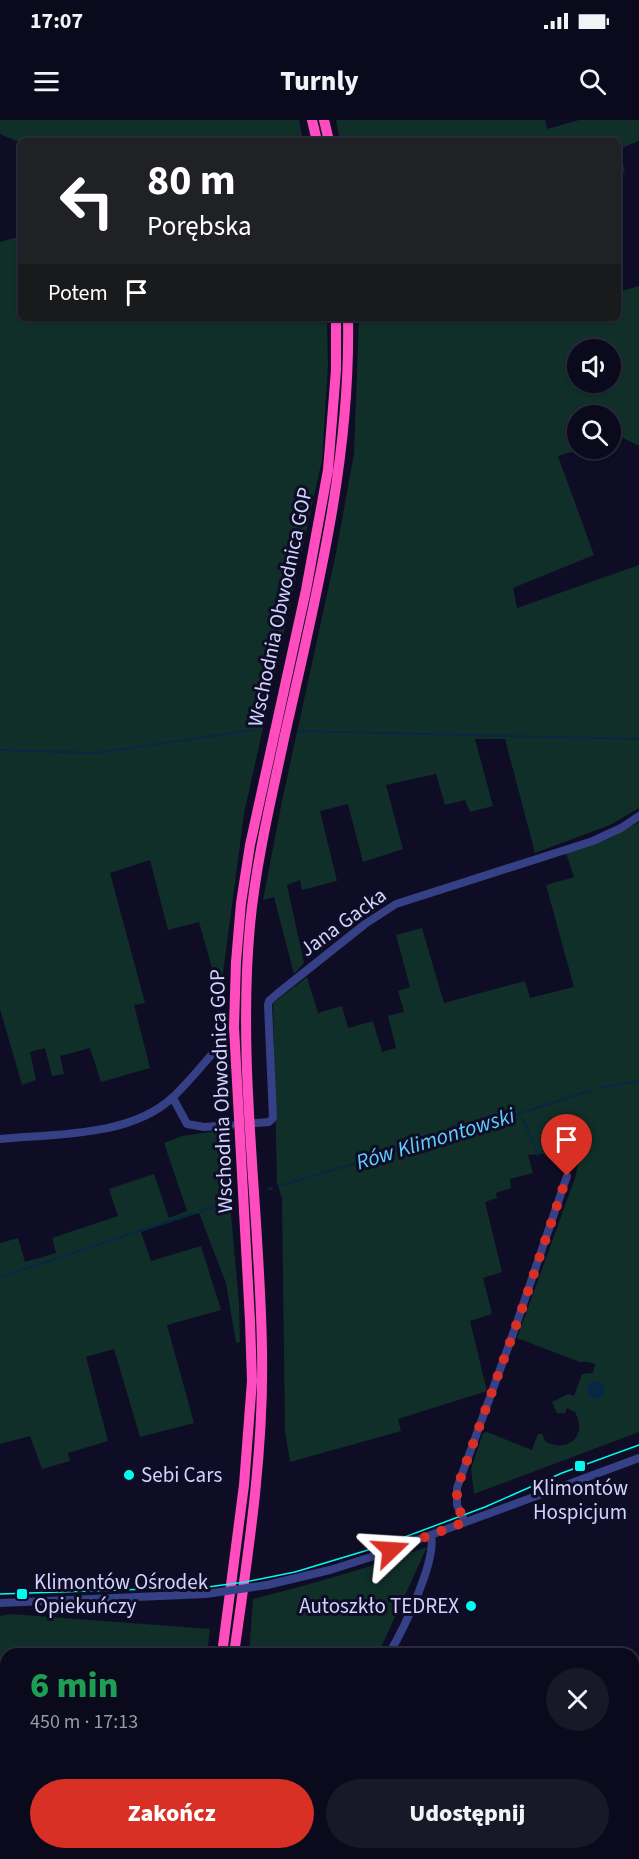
<!DOCTYPE html>
<html lang="pl">
<meta charset="utf-8">
<style>
:root{--surface:#0a0a1c;--page:#181829;--text:#f1f3f6;--muted:#999aa3;--line:#2a2b3b;--accent:#d93025}
body{margin:0;font-family:"Source Sans 3",sans-serif;background:var(--page);color:var(--text);height:100vh;display:flex;flex-direction:column;font-size:22px;white-space:nowrap}
*{box-sizing:border-box;margin:0}
p{font-size:20px;color:var(--muted)}
.icon{flex:none;width:33px;height:33px;fill:none;stroke:currentColor;stroke-width:2;stroke-linecap:round;stroke-linejoin:round}
.map{position:relative;flex:1;overflow:hidden}
.side{position:absolute;left:0px;top:1528px;width:639px;height:212px;display:flex;flex-direction:column;background:var(--surface);border-radius:18px 18px 0 0;box-shadow:0 2px 4px #0004,0 0 0 2px var(--line)}
.side>*{flex:none}
.top-card{position:absolute;left:18px;top:18px;width:603px;height:183px;border-radius:9px;box-shadow:0 2px 4px #0004,0 0 0 2px var(--line);background:#202124;color:#fff;overflow:hidden}
.buttons{position:absolute;left:567px;top:219px;display:grid;gap:12px}
.buttons a{display:grid;place-items:center;width:54px;height:54px;border-radius:50%;background:var(--surface);box-shadow:0 2px 4px #0004,0 0 0 2px var(--line);font-size:30px}
.pin{position:absolute;display:grid;place-items:center;width:51px;height:51px;color:#fff;margin:-62px -26px;border-radius:50% 50% 50% 0;rotate:-45deg;box-shadow:0 0 6px #0007}
.pin .icon{rotate:45deg}
.me{position:absolute;width:66px;margin:-33px;rotate:70deg;stroke-linejoin:round;filter:drop-shadow(0 0 4px #0008)}
.turn{display:flex;align-items:center;gap:21px;height:126px;padding:0 30px;font-size:27px}
.turn .icon{width:78px;height:78px;stroke-width:2.5}
.turn b{display:block;font-size:42px;line-height:51px}
.then{display:flex;align-items:center;height:57px;padding:0 30px;background:#0003;gap:12px;font-size:22px}
.round{display:grid;place-items:center;flex:none;width:63px;height:63px;border-radius:32px;background:var(--page)}
.headline{display:flex;align-items:center;justify-content:space-between;height:102px;padding:0 30px}
h1{font-size:36px;font-weight:800;line-height:45px;color:#1e9e55}
.button{display:flex;gap:12px;margin-top:auto;padding:12px 30px}
.button a{flex:1;height:69px;border-radius:36px;background:var(--accent);color:#fff;font-size:24px;font-weight:800;line-height:69px;text-align:center}
.button a+a{background:var(--page);color:var(--text)}
.status{display:flex;justify-content:space-between;align-items:center;height:42px;padding:0 30px;background:var(--surface);direction:ltr}
.status svg{height:16px;fill:currentColor}
header{display:flex;justify-content:space-between;align-items:center;height:78px;padding:0 30px;background:var(--surface);font-size:27px;font-weight:800}
.map>svg:first-child{display:block}
.green{fill:#102f29;fill-rule:evenodd}
.water{fill:#072744}
.lines{fill:none;stroke-linecap:round;stroke-linejoin:round}
.stream{stroke:#072744;stroke-width:2}
.minor{stroke:#364086;stroke-width:8}
.highway{stroke:#ff4cbe;stroke-width:10}
.tram{stroke:#00fcee;stroke-width:1.5}
.rail-casing{stroke:#00fcee;stroke-width:4.5}
.rail{stroke:#0e0d25;stroke-width:2;stroke-dasharray:7;stroke-linecap:butt}
.minor-bridge{stroke:#364086;stroke-width:8}
.route{stroke:#d93025;stroke-width:10;stroke-dasharray:0 18}
.poi-dot{fill:#00fcee;stroke:#0e0d25;stroke-width:2}
.labels{text-anchor:middle;stroke-width:6;stroke-linejoin:round;paint-order:stroke}
.street-label{font-size:21px;fill:#d1d3ff;stroke:#0e0d25}
.poi-label{font-size:21px;fill:#d1d3ff;stroke:#0e0d25;text-anchor:start}
.water-label{font-size:22px;font-style:italic;fill:#5fceff;stroke:#0e0d25}
</style>
<div class="status"><b>17:07</b><svg viewBox="0 0 49 12"><path d="M0 12V9h3v3zM5 12V6h3v6zM10 12V3h3v9zM15 12V0h3v12zM26 1h20v11H26zM47 4h2v5h-2z"/></svg></div>
<header><svg class="icon" aria-label="menu" viewBox="0 0 24 24"><path d="M4 6h16M4 12h16M4 18h16"/></svg>Turnly<svg class="icon" aria-label="search" viewBox="0 0 24 24"><circle cx="10" cy="10" r="6"/><path d="M15 15l6 6"/></svg></header>
<div class="map">
<svg width="639" height="1739" viewBox="0 0 639 1739">
<rect width="100%" height="100%" fill="#0e0d25"/>
<path class="green" d="M0 0H299L303 21H21V23L0 14Z
M336 0H545L547 9 579 0H639V21L619 29 625 52 618 54V21H340Z
M21 116V198H327L328 246 322 340 244 694 220 876 199 802 168 810 150 740 110 753 145 883 134 885 150 948 101 962 90 928 60 936 64 954 52 956 45 928 30 932 36 960 22 965 0 889V122Z
M639 166V326L621 317 611 320 610 296H578V328L582 329 558 336 594 435 513 468 517 488 639 445V688L610 705 535 733 505 619H475L493 686 470 692 465 680 445 685 436 654 386 665 403 729 363 742 348 684 320 691 337 761 302 770 300 760 287 765 304 843 294 854 274 777 263 780 282 681 336 433 354 333 359 198H618V172ZM578 230H610V262H578Z
M639 702V1312L474 1374 471 1349 483 1313 487 1312 532 1330 538 1314H542L546 1322C568 1333 588 1316 575 1292L567 1288 565 1293H557L552 1282 568 1274 574 1276 582 1254 593 1253 595 1244 588 1242H580L517 1218 575 1058 581 1031 528 1035 533 1053 510 1059 511 1068 496 1073 497 1078 485 1082 502 1152 483 1158 492 1194 470 1201 487 1271 398 1299 401 1311 290 1342 285 1311 282 1079 277 1062 273 883 307 857 318 893 342 886 348 908 373 901 382 932 396 928 388 896 404 892 398 871 410 867 396 815 422 808 444 883 525 861 530 878 574 867 546 765 574 757 566 733 606 720Z
M229 1009 228 1060 239 1184 240 1222 236 1223 226 1163 199 1093 141 1112 151 1141 201 1126 221 1190 167 1205 194 1303 140 1317 114 1229 86 1237 108 1321 68 1333 70 1341 42 1349 30 1316 0 1324V1123L18 1118 25 1142 56 1133 52 1118 118 1096 109 1069 154 1054 169 1098 187 1091 164 1023 182 1016Z
M427 1427 378 1534H249L253 1479C312 1464 369 1448 427 1427Z
M10 1494 210 1509 207 1534H6V1734H171L170 1739H0V1496Z
M639 1542V1723L633 1731V1545Z
M222 1734H253L250 1739H221Z
M474 1734H631L627 1739H477Z"/>
<path class="water" d="M587 1270a9 9 0 1 1 18 0a9 9 0 1 1-18 0Z"/>
<g class="lines">
<path class="stream" d="M260 610H262
M298 611 639 619
M0 630 96 633 253 610
M599 968 639 961
M518 994 526 1005 538 1036
M279 1066 478 1007 592 970
M269 1069 272 1068
M200 1091 228 1083
M0 1157 194 1093"/>
<path class="minor" d="M173 978 187 1004 204 1007 231 1005
M256 1003 269 1002 273 998 268 885 269 881 277 874 365 804 396 784 593 721 621 708 639 696
M0 1019C54 1014 131 1017 173 977 191 960 206 940 223 922
M465 1402 457 1385V1368L514 1211 567 1056
M267 1465 330 1450 371 1437 639 1338
M0 1483 206 1474
M389 1534C403 1510 437 1441 431 1415
M357 1734 360 1739
M392 1734 395 1739
M445 1734 448 1739
M264 1739 267 1734"/>
<path class="highway" d="M312 0 317 21
M324 0 329 21
M222 1534 244 1365 252 1261 250 1201 234 907 236 842 241 783 250 725 306 470 328 350 336 250V198
M234 1534C248 1434 264 1333 262 1231 260 1089 237 947 250 805 256 742 271 680 284 619 315 480 351 342 348 198
M188 1739 189 1734
M200 1739 201 1734"/>
<path class="tram" d="M0 1474 208 1467 245 1462 295 1452 378 1427 485 1387 562 1353 639 1325"/>
<defs>
<path id="rail" d="M633 1739 639 1731"/>
</defs>
<use href="#rail" class="rail-casing"/>
<use href="#rail" class="rail"/>
<path class="minor-bridge" d="M206 1474 267 1465"/>
</g>
<g class="lines">
<path class="route" d="M391 1430 465 1402 457 1385V1368L521 1192 567 1056"/>
</g>
<g class="poi-dot">
<rect x="574" y="1340" width="12" height="12" rx="3"/>
<circle cx="129" cy="1355" r="6"/>
<rect x="16" y="1468" width="12" height="12" rx="3"/>
<circle cx="471" cy="1486" r="6"/>
</g>
<g class="labels">
<g class="street-label">
<text transform="translate(280 487) rotate(-78)" y="7">Wschodnia Obwodnica GOP</text>
<text transform="translate(343 802) rotate(-36)" y="7">Jana Gacka</text>
<text transform="translate(221 971) rotate(-92)" y="7">Wschodnia Obwodnica GOP</text>
</g>
<g class="poi-label">
<text x="141" y="1362">Sebi Cars</text>
<text x="580" y="1375" text-anchor="middle">Klimontów<tspan x="580" dy="24">Hospicjum</tspan></text>
<text x="34" y="1469">Klimontów Ośrodek<tspan x="34" dy="24">Opiekuńczy</tspan></text>
<text x="459" y="1493" text-anchor="end">Autoszkło TEDREX</text>
</g>
<g class="water-label">
<text transform="translate(435 1018) rotate(-17)" y="8">Rów Klimontowski</text>
</g>
</g>
</svg>
<div class="buttons">
<a><svg class="icon" aria-label="sound" viewBox="0 0 24 24"><path d="M4 9h4l5-4v14l-5-4H4zM17 9q2 3 0 6"/></svg></a>
<a><svg class="icon" aria-label="search" viewBox="0 0 24 24"><circle cx="10" cy="10" r="6"/><path d="M15 15l6 6"/></svg></a>
</div>
<div class="pin" style="left:567px;top:1056px;background:#d93025"><svg class="icon" aria-label="arrive" viewBox="0 0 24 24"><path d="M6 21V4h12l-3 4 3 4H6"/></svg></div>
<svg class="me" style="left:391px;top:1430px" viewBox="-20 -20 40 40"><path d="M0-17L14 15 0 8-14 15z" fill="#d93025" stroke="#fff" stroke-width="4"/></svg>
<div class="top-card">
<div class="turn"><svg class="icon" aria-label="left" viewBox="0 0 24 24"><path d="M17 20v-9H6M10 6l-5 5 5 5"/></svg><div><b>80 m</b>Porębska</div></div>
<div class="then">Potem<svg class="icon" aria-label="arrive" viewBox="0 0 24 24"><path d="M6 21V4h12l-3 4 3 4H6"/></svg></div>
</div>
<section class="side">
<div class="headline"><div><h1>6 min</h1><p>450 m · 17:13</p></div><a class="round"><svg class="icon" aria-label="close" viewBox="0 0 24 24"><path d="M6 6l12 12M18 6L6 18"/></svg></a></div>
<div class="button"><a>Zakończ</a><a>Udostępnij</a></div>
</section>
</div>
